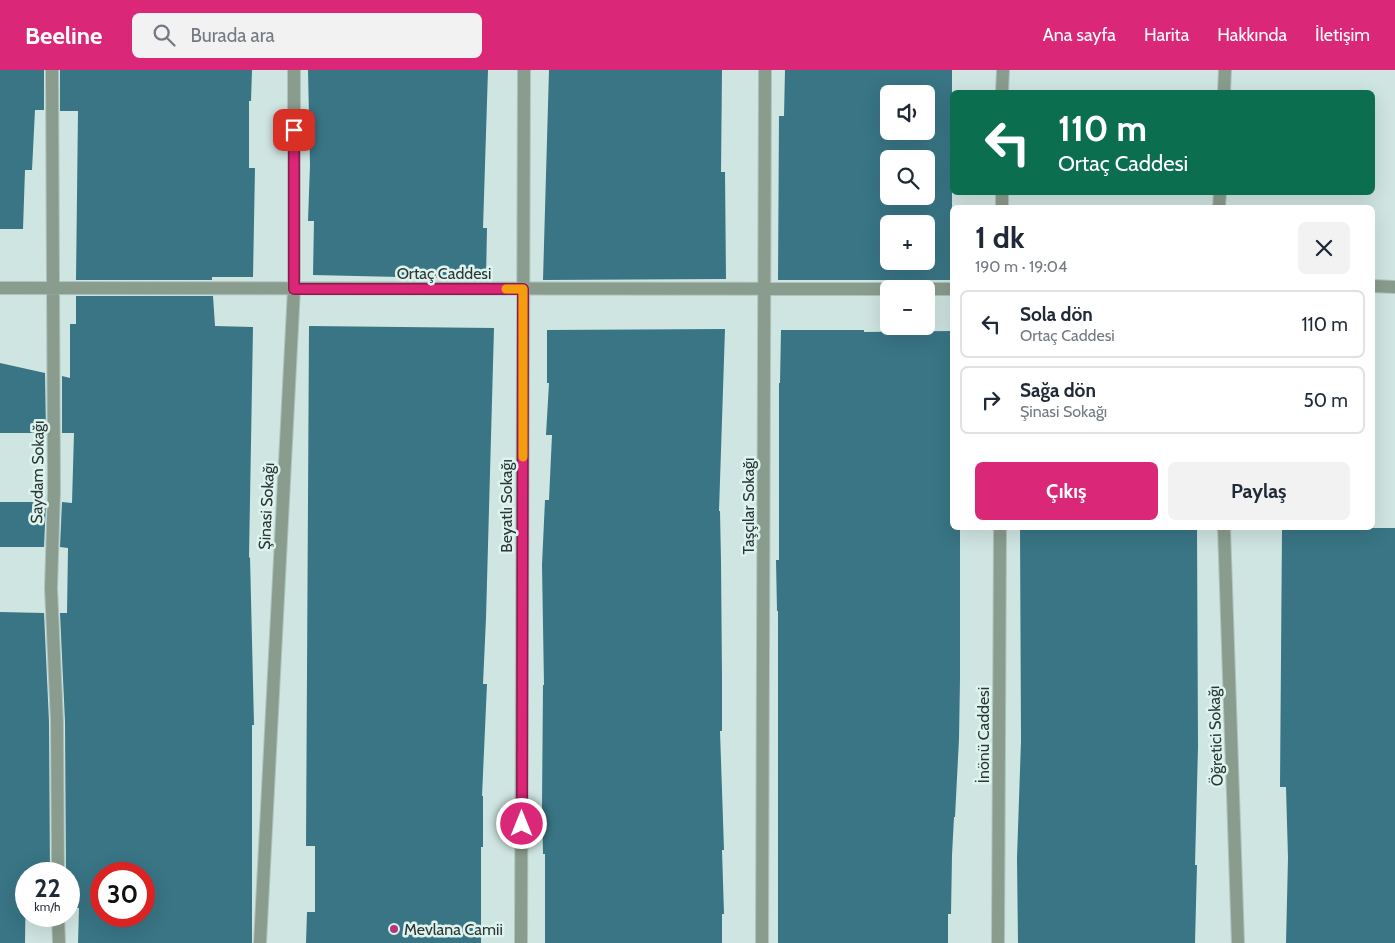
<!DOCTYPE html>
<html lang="tr">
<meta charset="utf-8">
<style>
:root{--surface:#fff;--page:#f2f2f3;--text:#1f2937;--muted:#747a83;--line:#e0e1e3;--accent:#db2777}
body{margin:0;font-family:Cabin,sans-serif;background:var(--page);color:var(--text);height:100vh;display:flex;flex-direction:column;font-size:19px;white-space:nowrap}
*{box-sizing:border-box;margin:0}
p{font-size:16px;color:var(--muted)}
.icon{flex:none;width:28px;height:28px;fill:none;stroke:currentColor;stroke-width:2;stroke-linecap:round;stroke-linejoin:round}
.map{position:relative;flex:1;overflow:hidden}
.sheet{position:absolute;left:950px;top:135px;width:425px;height:325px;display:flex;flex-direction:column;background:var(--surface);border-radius:8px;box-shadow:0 5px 20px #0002}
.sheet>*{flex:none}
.hud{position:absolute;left:950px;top:20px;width:425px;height:105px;border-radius:8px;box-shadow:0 5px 20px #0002;background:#0b6e4f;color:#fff;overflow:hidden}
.buttons{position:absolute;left:880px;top:15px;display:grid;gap:10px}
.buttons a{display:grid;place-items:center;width:55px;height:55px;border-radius:8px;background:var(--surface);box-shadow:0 5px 20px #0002;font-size:25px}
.speed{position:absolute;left:15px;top:792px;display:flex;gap:10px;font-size:25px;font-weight:700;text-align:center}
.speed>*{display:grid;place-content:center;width:65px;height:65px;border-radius:50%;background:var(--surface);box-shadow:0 5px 20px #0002;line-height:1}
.speed small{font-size:12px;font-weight:400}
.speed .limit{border:8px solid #d22;background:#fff;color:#111}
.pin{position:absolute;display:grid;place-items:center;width:42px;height:42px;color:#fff;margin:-21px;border-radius:10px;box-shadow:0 2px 8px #0006}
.me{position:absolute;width:55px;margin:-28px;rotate:0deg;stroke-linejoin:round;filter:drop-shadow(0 0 4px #0008)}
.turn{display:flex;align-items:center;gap:18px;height:105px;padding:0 25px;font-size:22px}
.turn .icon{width:65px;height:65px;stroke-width:2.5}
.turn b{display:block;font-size:35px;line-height:42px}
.round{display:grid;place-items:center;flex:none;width:52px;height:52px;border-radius:8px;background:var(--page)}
.head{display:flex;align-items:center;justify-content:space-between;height:85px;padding:0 25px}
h1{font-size:30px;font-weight:700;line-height:38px}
.button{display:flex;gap:10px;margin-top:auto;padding:10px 25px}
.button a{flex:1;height:58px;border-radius:8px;background:var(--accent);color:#fff;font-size:20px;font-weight:700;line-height:58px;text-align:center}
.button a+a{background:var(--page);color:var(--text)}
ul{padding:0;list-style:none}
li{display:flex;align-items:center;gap:15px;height:68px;margin:0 10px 8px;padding:0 15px;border:2px solid var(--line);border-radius:8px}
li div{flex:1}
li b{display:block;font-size:19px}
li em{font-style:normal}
header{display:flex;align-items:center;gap:30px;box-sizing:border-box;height:70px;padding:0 25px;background:var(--accent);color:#fff}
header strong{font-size:24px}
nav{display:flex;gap:28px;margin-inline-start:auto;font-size:18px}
.search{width:350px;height:45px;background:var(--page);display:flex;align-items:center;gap:12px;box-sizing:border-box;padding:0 18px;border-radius:8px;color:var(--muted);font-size:19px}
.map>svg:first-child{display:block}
.building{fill:#397585;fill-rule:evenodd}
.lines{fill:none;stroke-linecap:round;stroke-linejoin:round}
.minor-casing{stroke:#afc2be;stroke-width:14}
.minor{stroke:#8a9c8d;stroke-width:12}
.route-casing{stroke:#8e194d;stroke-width:12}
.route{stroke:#db2777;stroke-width:9}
.slow{stroke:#f59e0b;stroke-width:9}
.poi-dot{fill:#b8347b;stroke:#dcf3ee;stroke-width:2}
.labels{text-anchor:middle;stroke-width:5;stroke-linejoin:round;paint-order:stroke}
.street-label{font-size:16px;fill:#2d3634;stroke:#dcf3ee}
.poi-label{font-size:16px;fill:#2d3634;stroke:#dcf3ee;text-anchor:start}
</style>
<header>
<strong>Beeline</strong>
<div class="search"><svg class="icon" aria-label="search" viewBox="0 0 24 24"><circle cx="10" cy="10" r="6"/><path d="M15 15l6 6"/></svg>Burada ara</div>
<nav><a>Ana sayfa</a><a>Harita</a><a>Hakkında</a><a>İletişim</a></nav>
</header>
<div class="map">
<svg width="1395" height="873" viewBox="0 0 1395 873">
<rect width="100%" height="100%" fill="#cfe5e1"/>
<path class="building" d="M0 0H44V40H35L32 100H25L23 159H0Z
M60 0H252L251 31H249V98H255L253 207H212V210H76L78 41H60Z
M308 0H488L483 158H487L486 209 313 205 314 151H308L310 95Z
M549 0H722L721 102H725L726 209 543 210Z
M785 0H952V210H778L779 46H784ZM889 24H926V61H889ZM889 89H926V126H889ZM889 154H926V191H889Z
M76 226H213L215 256 253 257 249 488 250 487 254 655H252V873H78L79 838 69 837V804H66L65 652 60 543H67L68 478 60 477 62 432 72 433 74 363H62V306L70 308V254H76ZM101 804H144V846H101Z
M309 256 494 258 486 548 483 614H487L482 726H483V777H481V873H306L307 842H315V776H306Z
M725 259 719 441H720L721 492 722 609V661H720L724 780H722L724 844H722V873H545V784H543L542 735 543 615H544L542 495 545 430H549L552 365H546L549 313H547V260Z
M781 260H864V262L952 261V458H960V609L959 669 955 747H954L952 785 951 844H948V873H778V541H777L776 490H779V313H780Z
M0 293 45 303 46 363H0Z
M0 432H46L44 477H0Z
M1020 458H1197L1198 677 1195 795H1197L1195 873H1018L1017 788 1021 671Z
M1282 458H1395V873H1286L1288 788 1286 717H1280Z
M0 542 44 543 49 652 50 804H26L25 873H0Z"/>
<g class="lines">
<defs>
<path id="minor" d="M52 0 54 422 51 518 57 652 58 804
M1002 22 1003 0
M1224 22 1225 0
M1002 138V122
M1219 138 1220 122
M1372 216 1395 217
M0 218 889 219
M926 219H952
M1224 458 1238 873
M58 846 59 873
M260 873 294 219V0
M521 873 524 0
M762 873 765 0
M998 873 1000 458"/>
</defs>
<use href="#minor" class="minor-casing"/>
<use href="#minor" class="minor"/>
</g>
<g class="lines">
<defs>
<path id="route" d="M294 60V219H523L522 754"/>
</defs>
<use href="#route" class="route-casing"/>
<use href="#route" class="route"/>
<path class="slow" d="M506 219H523V387"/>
</g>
<circle class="poi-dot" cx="394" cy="859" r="5"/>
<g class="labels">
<g class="street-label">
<text x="444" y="209">Ortaç Caddesi</text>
<text transform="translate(37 402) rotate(-89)" y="6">Saydam Sokağı</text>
<text transform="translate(266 436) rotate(-87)" y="6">Şinasi Sokağı</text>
<text transform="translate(506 436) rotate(-90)" y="6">Beyatlı Sokağı</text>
<text transform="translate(748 436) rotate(-90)" y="6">Taşçılar Sokağı</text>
<text transform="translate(983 665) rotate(-90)" y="6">İnönü Caddesi</text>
<text transform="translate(1215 666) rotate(-92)" y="6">Öğretici Sokağı</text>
</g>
<g class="poi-label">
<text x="404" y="865">Mevlana Camii</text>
</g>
</g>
</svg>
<div class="buttons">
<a><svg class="icon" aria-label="sound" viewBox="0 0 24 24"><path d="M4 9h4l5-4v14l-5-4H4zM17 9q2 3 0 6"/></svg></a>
<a><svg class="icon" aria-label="search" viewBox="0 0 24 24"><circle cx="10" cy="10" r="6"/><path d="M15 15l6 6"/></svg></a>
<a>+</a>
<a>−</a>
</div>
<div class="speed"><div>22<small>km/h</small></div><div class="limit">30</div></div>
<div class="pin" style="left:294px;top:60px;background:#d93025"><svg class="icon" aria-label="arrive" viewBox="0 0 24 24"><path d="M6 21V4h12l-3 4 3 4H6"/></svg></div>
<svg class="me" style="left:522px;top:754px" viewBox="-20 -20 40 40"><circle r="17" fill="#db2777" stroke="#fff" stroke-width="3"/><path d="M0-11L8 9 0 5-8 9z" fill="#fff"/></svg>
<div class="hud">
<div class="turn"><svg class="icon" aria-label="left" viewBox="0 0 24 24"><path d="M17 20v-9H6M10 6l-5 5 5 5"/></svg><div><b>110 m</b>Ortaç Caddesi</div></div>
</div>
<section class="sheet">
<div class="head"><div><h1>1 dk</h1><p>190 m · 19:04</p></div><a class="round"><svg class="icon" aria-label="close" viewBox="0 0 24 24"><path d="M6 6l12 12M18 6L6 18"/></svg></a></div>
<ul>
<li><svg class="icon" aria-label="left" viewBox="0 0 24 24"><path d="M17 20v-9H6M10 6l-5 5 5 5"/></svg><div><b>Sola dön</b><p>Ortaç Caddesi</p></div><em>110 m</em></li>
<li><svg class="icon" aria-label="right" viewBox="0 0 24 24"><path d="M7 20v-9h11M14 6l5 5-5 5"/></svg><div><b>Sağa dön</b><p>Şinasi Sokağı</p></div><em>50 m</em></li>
</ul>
<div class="button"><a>Çıkış</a><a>Paylaş</a></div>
</section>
</div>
